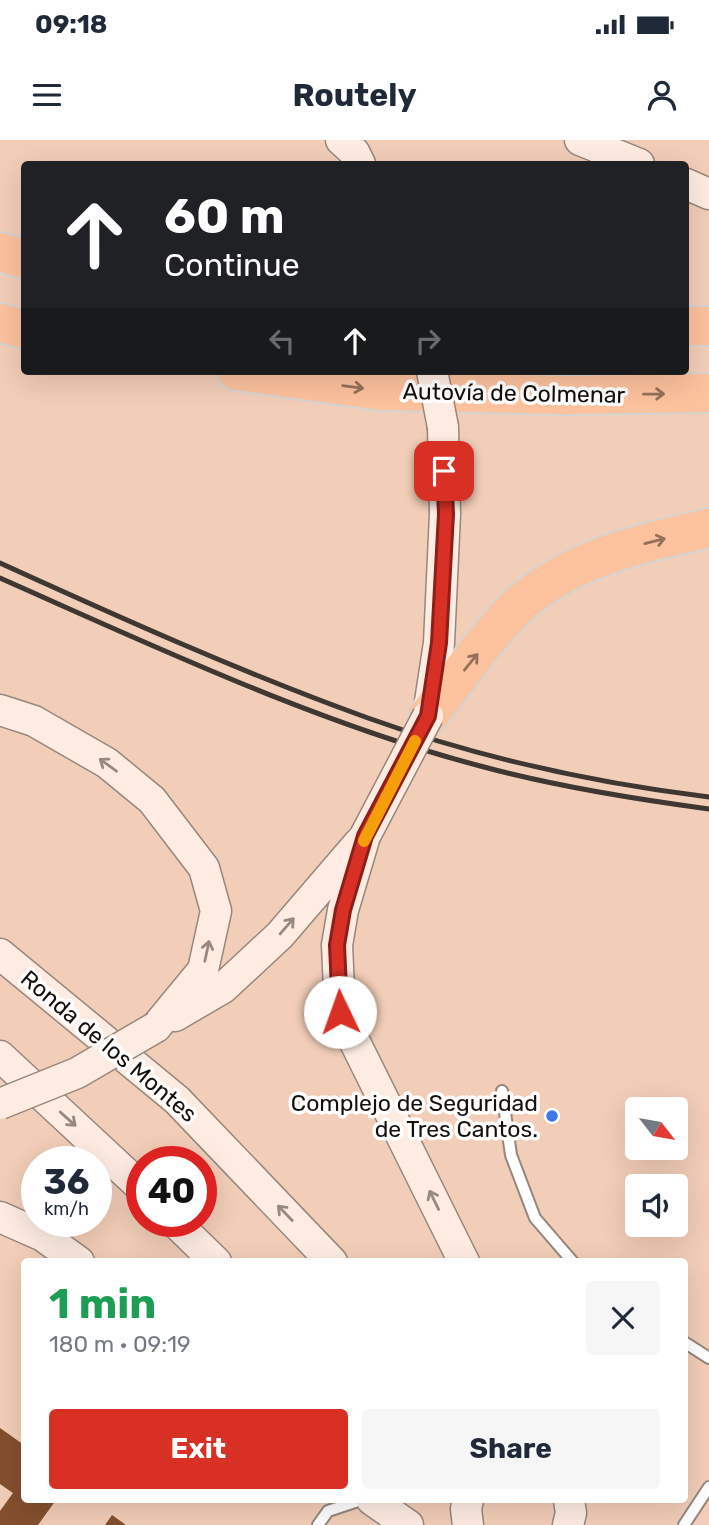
<!DOCTYPE html>
<meta charset="utf-8">
<style>
:root{--surface:#fff;--page:#f6f6f7;--text:#1f2937;--muted:#747a83;--accent:#d93025}
body{margin:0;font-family:Rubik,sans-serif;background:var(--page);color:var(--text);height:100vh;display:flex;flex-direction:column;font-size:26px;white-space:nowrap}
*{box-sizing:border-box;margin:0}
p{font-size:23px;color:var(--muted)}
.icon{flex:none;width:38px;height:38px;fill:none;stroke:currentColor;stroke-width:2;stroke-linecap:round;stroke-linejoin:round}
.map{position:relative;flex:1;overflow:hidden}
.side{position:absolute;left:21px;top:1118px;width:667px;height:245px;display:flex;flex-direction:column;background:var(--surface);border-radius:7px;box-shadow:0 7px 28px #0002}
.side>*{flex:none}
.banner{position:absolute;left:21px;top:21px;width:668px;height:214px;border-radius:7px;box-shadow:0 7px 28px #0002;background:#202124;color:#fff;overflow:hidden}
.needle{width:46px;rotate:121deg}
.fabs{position:absolute;left:625px;top:957px;display:grid;gap:14px}
.fabs a{display:grid;place-items:center;width:63px;height:63px;border-radius:7px;background:var(--surface);box-shadow:0 7px 28px #0002;font-size:35px}
.speed{position:absolute;left:21px;top:1006px;display:flex;gap:14px;font-size:35px;font-weight:700;text-align:center}
.speed>*{display:grid;place-content:center;width:91px;height:91px;border-radius:50%;background:var(--surface);box-shadow:0 7px 28px #0002;line-height:1}
.speed small{font-size:18px;font-weight:400}
.speed .limit{border:10px solid #d22;background:#fff;color:#111}
.pin{position:absolute;display:grid;place-items:center;width:60px;height:60px;color:#fff;margin:-30px;border-radius:14px;box-shadow:0 4px 10px #0006}
.me{position:absolute;width:77px;margin:-38px;rotate:357deg;stroke-linejoin:round;filter:drop-shadow(0 0 5px #0008)}
.turn{display:flex;align-items:center;gap:24px;height:147px;padding:0 28px;font-size:32px}
.turn .icon{width:91px;height:91px;stroke-width:2.5}
.turn b{display:block;font-size:49px;line-height:60px}
.lanes{display:flex;align-items:center;height:66px;padding:0 28px;background:#0003;justify-content:center;gap:35px;direction:ltr}
.lanes .off{opacity:.35}
.round{display:grid;place-items:center;flex:none;width:74px;height:74px;border-radius:7px;background:var(--page)}
.overview{display:flex;align-items:center;justify-content:space-between;height:119px;padding:0 28px}
h1{font-size:42px;font-weight:700;line-height:52px;color:#1e9e55}
.action{display:flex;gap:14px;margin-top:auto;padding:14px 28px}
.action a{flex:1;height:80px;border-radius:7px;background:var(--accent);color:#fff;font-size:28px;font-weight:700;line-height:80px;text-align:center}
.action a+a{background:var(--page);color:var(--text)}
.status{display:flex;justify-content:space-between;align-items:center;height:49px;padding:0 35px;background:var(--surface);direction:ltr}
.status svg{height:19px;fill:currentColor}
header{display:flex;justify-content:space-between;align-items:center;height:91px;padding:0 28px;background:var(--surface);font-size:32px;font-weight:700}
.map>svg:first-child{display:block}
.green{fill:#f2cdb7;fill-rule:evenodd}
.building{fill:#834f2e}
.lines{fill:none;stroke-linecap:round;stroke-linejoin:round}
.lane-casing{stroke:#96877e;stroke-width:14}
.secondary-casing{stroke:#96877e;stroke-width:33}
.highway-casing{stroke:#d5d4d3;stroke-width:42}
.lane{stroke:#fff;stroke-width:10}
.secondary{stroke:#feece2;stroke-width:30}
.highway{stroke:#fcc19d;stroke-width:38}
.rail{stroke:#3e3732;stroke-width:5}
.secondary-bridge-casing{stroke:#96877e;stroke-width:33;stroke-linecap:butt}
.secondary-bridge{stroke:#feece2;stroke-width:30}
.oneway{stroke:#94715b}
.oneway2{stroke:#958981}
.route-casing{stroke:#8d1f18;stroke-width:18}
.route{stroke:#d93025;stroke-width:12}
.slow{stroke:#f59e0b;stroke-width:12}
.poi-dot{fill:#4178e8;stroke:#fff;stroke-width:2.5}
.labels{text-anchor:middle;stroke-width:7;stroke-linejoin:round;paint-order:stroke}
.street-label{font-size:23px;fill:#140f0b;stroke:#fff}
.poi-label{font-size:23px;fill:#140f0b;stroke:#fff;text-anchor:end}
</style>
<div class="status"><b>09:18</b><svg viewBox="0 0 49 12"><path d="M0 12V9h3v3zM5 12V6h3v6zM10 12V3h3v9zM15 12V0h3v12zM26 1h20v11H26zM47 4h2v5h-2z"/></svg></div>
<header><svg class="icon" aria-label="menu" viewBox="0 0 24 24"><path d="M4 6h16M4 12h16M4 18h16"/></svg>Routely<svg class="icon" aria-label="person" viewBox="0 0 24 24"><circle cx="12" cy="8" r="4"/><path d="M4 21q1-7 8-7t8 7"/></svg></header>
<div class="map">
<svg width="709" height="1385" viewBox="0 0 709 1385">
<rect width="100%" height="100%" fill="#feede3"/>
<path class="green" d="M0 0H709V1385H0ZM24 24H686V231H24ZM637 970H676V1008H637ZM37 1022H96V1082H37ZM142 1022H201V1082H142ZM637 1046H676V1085H637ZM24 1122H684V1360H24Z"/>
<path class="building" d="M0 1288 24 1305V1360H56L38 1385H0V1371L13 1353 0 1344Z
M112 1375 126 1385H105Z"/>
<g class="lines">
<defs>
<path id="lane" d="M502 951 511 1015 535 1078 573 1122
M684 1202 709 1218
M318 1385 328 1371 361 1360
M684 1385 709 1347"/>
<path id="secondary" d="M341 0 354 12 360 24
M580 0 639 24
M686 44 709 54
M0 570 34 581 107 623 152 660 204 728 216 771 203 830 156 887
M428 575 439 503 445 374 443 287
M365 696 343 770 337 805 340 872 464 1122
M0 814 177 960 332 1122
M175 876 223 848 280 795 359 703
M0 916 142 1048
M0 1077 43 1096 79 1122
M175 1082 216 1122
M372 1360 408 1385
M468 1385 466 1369 468 1360
M568 1385 571 1373 569 1360"/>
<path id="highway" d="M0 112 24 119
M0 183 24 189
M686 186H709
M237 231 381 251 562 255 709 253
M428 576C455 543 480 505 509 475 561 420 638 404 709 388"/>
</defs>
<use href="#lane" class="lane-casing"/>
<use href="#secondary" class="secondary-casing"/>
<use href="#highway" class="highway-casing"/>
<use href="#lane" class="lane"/>
<use href="#secondary" class="secondary"/>
<use href="#highway" class="highway"/>
<path class="rail" d="M0 423C121 478 243 533 368 578 477 617 594 643 709 657
M0 438C156 507 319 584 484 627 558 647 634 659 709 669"/>
<defs>
<path id="secondary-bridge" d="M432 231 443 287
M365 696 428 576
M0 964 77 933 156 887"/>
</defs>
<use href="#secondary-bridge" class="secondary-bridge-casing"/>
<use href="#secondary-bridge" class="secondary-bridge"/>
</g>
<defs><path id="oneway-shaft" d="M-6 0H5M1.5-3L5.5 0L1.5 3" fill="none" stroke-width="1.6" stroke-linecap="round" stroke-linejoin="round" transform="scale(1.75)"/></defs>
<g class="oneway">
<use href="#oneway-shaft" transform="translate(353 247) rotate(8)"/>
<use href="#oneway-shaft" transform="translate(654 254) rotate(-1)"/>
<use href="#oneway-shaft" transform="translate(655 401) rotate(-14)"/>
<use href="#oneway-shaft" transform="translate(471 522) rotate(-51)"/>
</g>
<g class="oneway2">
<use href="#oneway-shaft" transform="translate(108 625) rotate(-144)"/>
<use href="#oneway-shaft" transform="translate(287 786) rotate(-49)"/>
<use href="#oneway-shaft" transform="translate(207 811) rotate(-78)"/>
<use href="#oneway-shaft" transform="translate(68 979) rotate(42)"/>
<use href="#oneway-shaft" transform="translate(434 1060) rotate(-116)"/>
<use href="#oneway-shaft" transform="translate(285 1073) rotate(-134)"/>
</g>
<g class="lines">
<defs>
<path id="route" d="M340 872 337 805 343 770 365 696 428 576 439 503 446 374 444 331"/>
</defs>
<use href="#route" class="route-casing"/>
<use href="#route" class="route"/>
<path class="slow" d="M364 701 415 601"/>
</g>
<circle class="poi-dot" cx="552" cy="976" r="7"/>
<g class="labels">
<g class="street-label">
<text transform="translate(514 253) rotate(1)" y="8">Autovía de Colmenar</text>
<text transform="translate(109 906) rotate(40)" y="8">Ronda de los Montes</text>
</g>
<g class="poi-label">
<text x="538" y="971">Complejo de Seguridad<tspan x="538" dy="26">de Tres Cantos.</tspan></text>
</g>
</g>
</svg>
<div class="fabs">
<a><svg class="needle" viewBox="-14 -14 28 28"><path d="M0-13l5 13h-10z" fill="#e53935"/><path d="M0 13l5-13h-10z" fill="#747a83"/></svg></a>
<a><svg class="icon" aria-label="sound" viewBox="0 0 24 24"><path d="M4 9h4l5-4v14l-5-4H4zM17 9q2 3 0 6"/></svg></a>
</div>
<div class="speed"><div>36<small>km/h</small></div><div class="limit">40</div></div>
<div class="pin" style="left:444px;top:331px;background:#d93025"><svg class="icon" aria-label="arrive" viewBox="0 0 24 24"><path d="M6 21V4h12l-3 4 3 4H6"/></svg></div>
<svg class="me" style="left:340px;top:872px" viewBox="-20 -20 40 40"><circle r="19" fill="#fff"/><path d="M0-13L10 11 0 6-10 11z" fill="#d93025"/></svg>
<div class="banner">
<div class="turn"><svg class="icon" aria-label="ahead" viewBox="0 0 24 24"><path d="M12 20V5M6 11l6-6 6 6"/></svg><div><b>60 m</b>Continue</div></div>
<div class="lanes"><svg class="icon off" aria-label="left" viewBox="0 0 24 24"><path d="M17 20v-9H6M10 6l-5 5 5 5"/></svg><svg class="icon" aria-label="ahead" viewBox="0 0 24 24"><path d="M12 20V5M6 11l6-6 6 6"/></svg><svg class="icon off" aria-label="right" viewBox="0 0 24 24"><path d="M7 20v-9h11M14 6l5 5-5 5"/></svg></div>
</div>
<section class="side">
<div class="overview"><div><h1>1 min</h1><p>180 m · 09:19</p></div><a class="round"><svg class="icon" aria-label="close" viewBox="0 0 24 24"><path d="M6 6l12 12M18 6L6 18"/></svg></a></div>
<div class="action"><a>Exit</a><a>Share</a></div>
</section>
</div>
